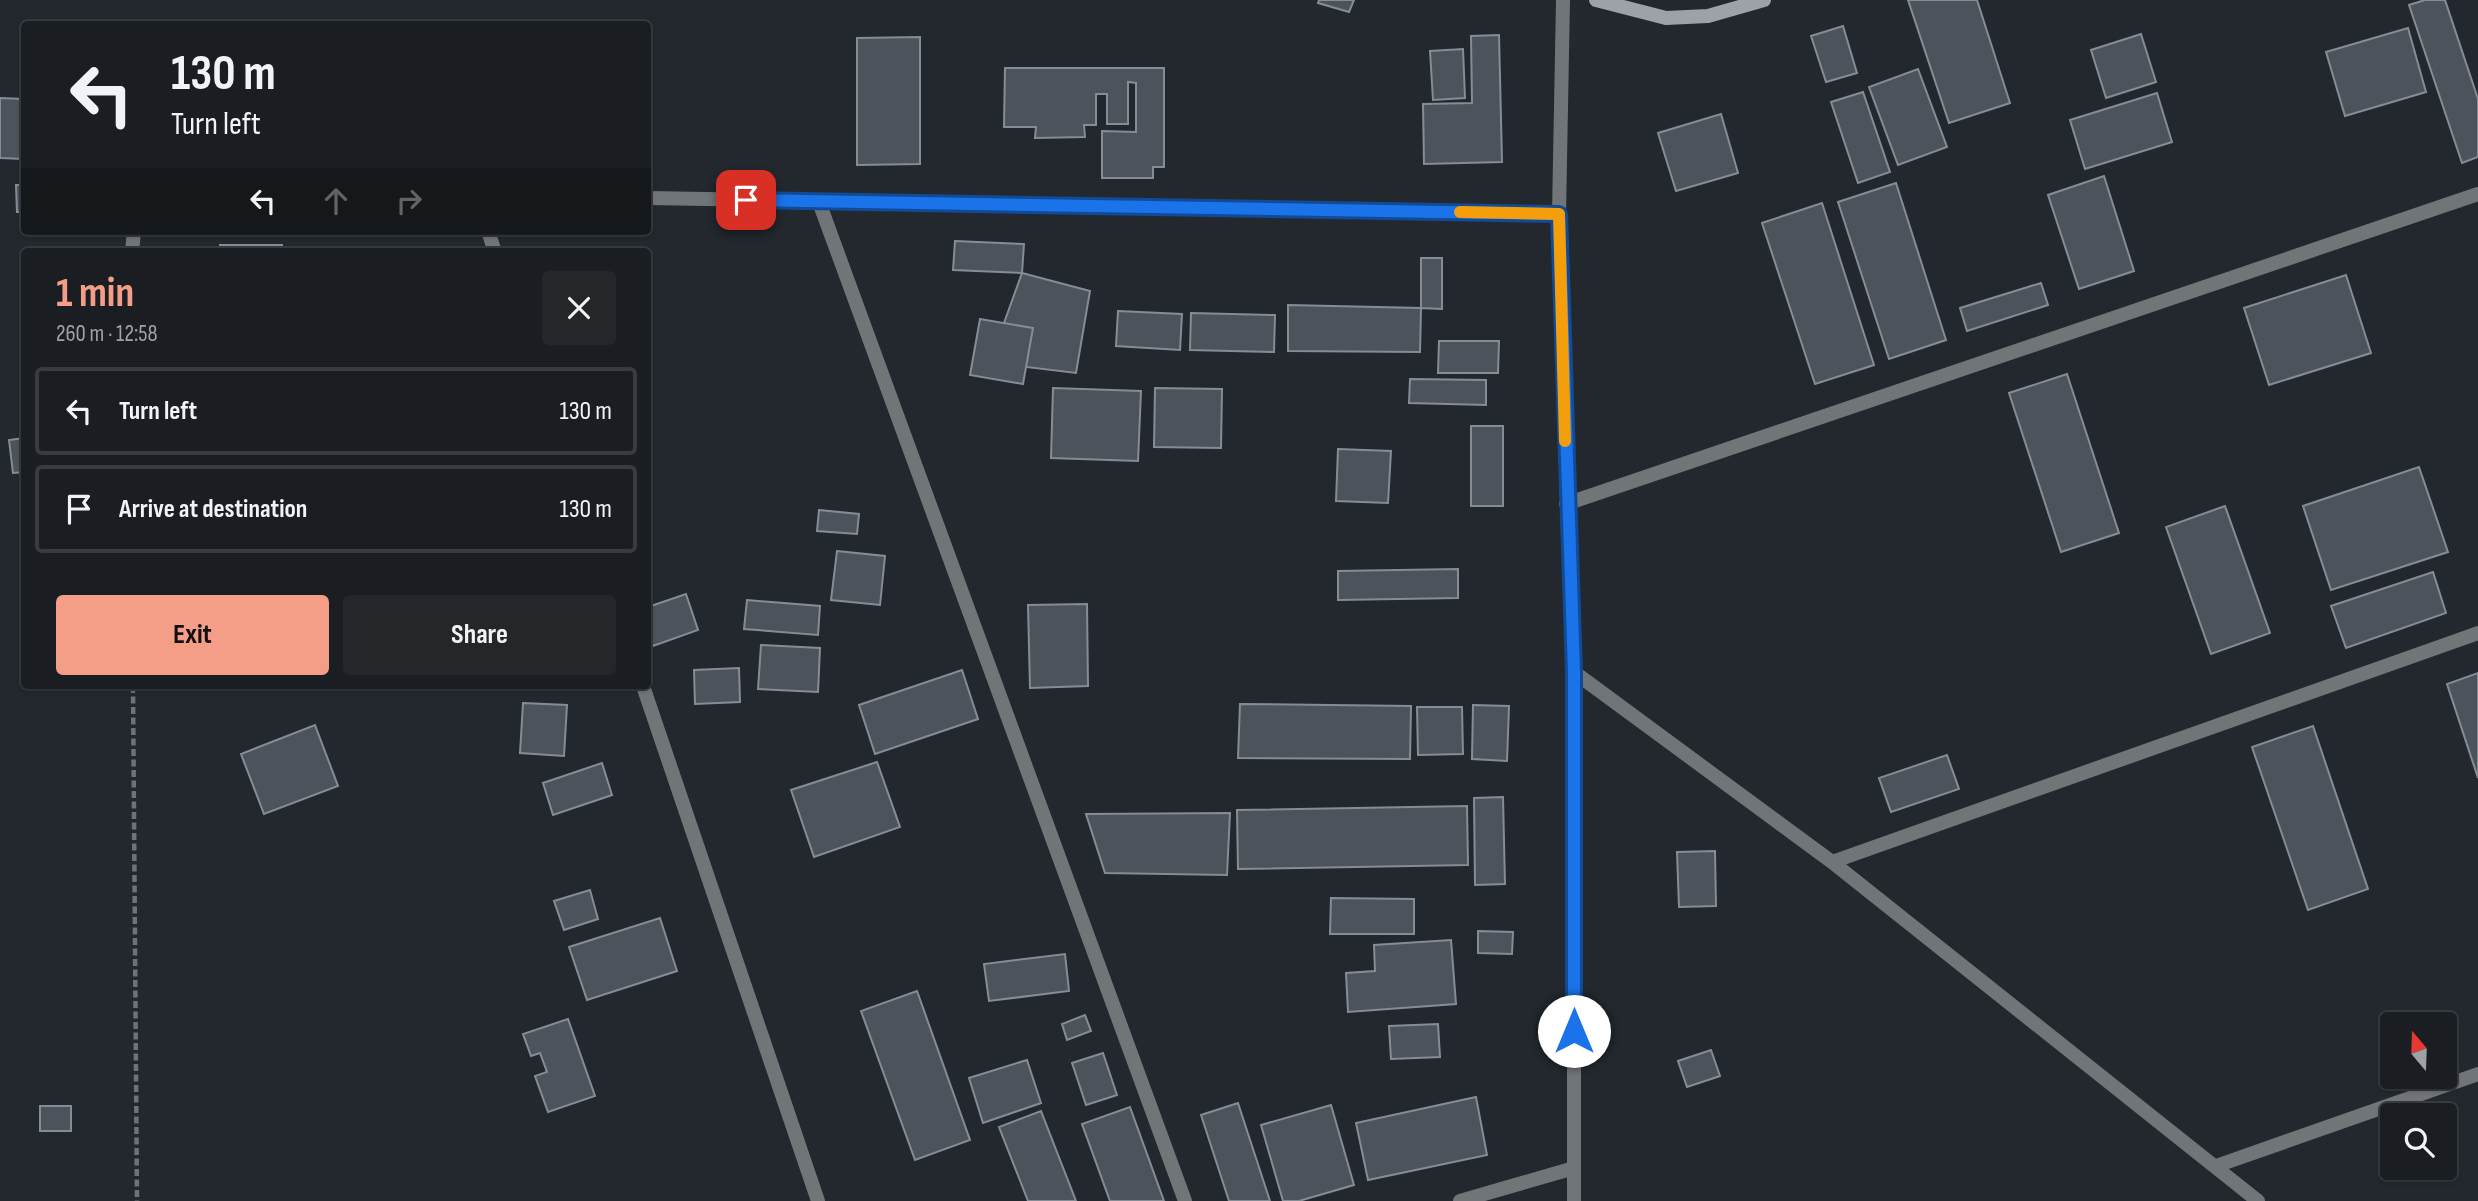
<!DOCTYPE html>
<meta charset="utf-8">
<style>
:root{--surface:#1a1e22;--page:#23272a;--text:#f1f3f6;--muted:#9fa2a5;--line:#383c40;--accent:#f49e87}
body{margin:0;font-family:"Sofia Sans Condensed",sans-serif;background:var(--page);color:var(--text);height:100vh;display:flex;flex-direction:column;font-size:26px;white-space:nowrap}
*{box-sizing:border-box;margin:0}
p{font-size:23px;color:var(--muted)}
.icon{flex:none;width:38px;height:38px;fill:none;stroke:currentColor;stroke-width:2;stroke-linecap:round;stroke-linejoin:round}
.map{position:relative;flex:1;overflow:hidden}
.side{position:absolute;left:21px;top:248px;width:630px;height:441px;display:flex;flex-direction:column;background:var(--surface);border-radius:7px;box-shadow:0 2px 5px #0004,0 0 0 2px var(--line)}
.side>*{flex:none}
.guide{position:absolute;left:21px;top:21px;width:630px;height:214px;border-radius:7px;box-shadow:0 2px 5px #0004,0 0 0 2px var(--line);background:#1a1e22;color:var(--text);overflow:hidden}
.needle{width:46px;rotate:341deg}
.fabs{position:absolute;left:2380px;top:1012px;display:grid;gap:14px}
.fabs a{display:grid;place-items:center;width:77px;height:77px;border-radius:7px;background:var(--surface);box-shadow:0 2px 5px #0004,0 0 0 2px var(--line);font-size:35px}
.pin{position:absolute;display:grid;place-items:center;width:60px;height:60px;color:#fff;margin:-30px;border-radius:14px;box-shadow:0 4px 10px #0006}
.me{position:absolute;width:77px;margin:-38px;rotate:0deg;stroke-linejoin:round;filter:drop-shadow(0 0 5px #0008)}
.turn{display:flex;align-items:center;gap:24px;height:147px;padding:0 35px;font-size:32px}
.turn .icon{width:91px;height:91px;stroke-width:2.5}
.turn b{display:block;font-size:49px;line-height:60px}
.lanes{display:flex;align-items:center;height:66px;padding:0 35px;background:#0003;justify-content:center;gap:35px;direction:ltr}
.lanes .off{opacity:.35}
.round{display:grid;place-items:center;flex:none;width:74px;height:74px;border-radius:7px;background:var(--page)}
.overview{display:flex;align-items:center;justify-content:space-between;height:119px;padding:0 35px}
h1{font-size:42px;font-weight:700;line-height:52px;color:var(--accent)}
.button{display:flex;gap:14px;margin-top:auto;padding:14px 35px}
.button a{flex:1;height:80px;border-radius:7px;background:var(--accent);color:#111;font-size:28px;font-weight:700;line-height:80px;text-align:center}
.button a+a{background:var(--page);color:var(--text)}
ul{padding:0;list-style:none}
li{display:flex;align-items:center;gap:21px;height:88px;margin:0 14px 10px;padding:0 21px;border:4px solid var(--line);border-radius:7px}
li div{flex:1}
li b{display:block;font-size:26px}
li em{font-style:normal}
.map>svg:first-child{display:block}
.building{fill:#4c535a;stroke:#858d94;stroke-width:2}
.lines{fill:none;stroke-linecap:round;stroke-linejoin:round}
.path{stroke:#6d7378;stroke-width:4.5;stroke-dasharray:7 3.5;stroke-linecap:butt}
.minor{stroke:#727578;stroke-width:14}
.secondary{stroke:#9ca2a7;stroke-width:14}
.route-casing{stroke:#114b97;stroke-width:18}
.route{stroke:#1a73e8;stroke-width:12}
.slow{stroke:#f59e0b;stroke-width:12}
</style>
<div class="map">
<svg width="2478" height="1201" viewBox="0 0 2478 1201">
<rect width="100%" height="100%" fill="#22282e"/>
<path class="building" d="M1319 0H1354L1349 12 1318 3Z
M1908 0H1977L2010 103 1949 123Z
M2425 0H2445L2478 99V157L2462 163 2409 5Z
M1843 26 1857 73 1826 82 1811 36Z
M2408 28 2426 92 2345 116 2326 52Z
M2141 34 2156 82 2106 98 2091 50Z
M1499 35 1502 162 1424 164 1423 104 1472 103 1471 36Z
M920 37V164L857 165V38Z
M1463 49 1465 98 1433 100 1430 51Z
M1005 68H1164V167H1153V178H1102V131L1136 132V83L1128 82V124H1107V94H1096V125H1084L1085 137 1035 138 1036 127H1004Z
M1918 69 1947 147 1898 165 1869 87Z
M1863 92 1890 172 1858 183 1831 102Z
M2157 93 2172 142 2085 169 2070 120Z
M0 98 24 99V159L0 158Z
M1721 114 1738 173 1676 191 1658 133Z
M2104 176 2134 271 2079 289 2048 195Z
M1896 183 1946 340 1889 359 1838 202Z
M16 185H24V212H17Z
M1822 203 1874 365 1815 384 1762 223Z
M955 241 1024 244 1022 273 953 270Z
M220 245H282V252H220Z
M1421 258H1442V309L1421 308Z
M1022 273 1090 291 1076 373 1026 367 1033 328 1004 323Z
M2346 275 2371 353 2269 385 2244 308Z
M2041 283 2048 305 1967 331 1960 308Z
M1288 305 1421 308 1420 352 1288 351Z
M1118 311 1182 314 1180 350 1116 346Z
M1191 313 1275 315 1274 352 1190 350Z
M980 319 1033 328 1023 384 970 375Z
M1439 341H1499L1498 373H1438Z
M2067 374 2119 533 2061 552 2009 393Z
M1410 379 1486 380V405L1409 403Z
M1053 388 1141 391 1138 461 1051 458Z
M1155 388 1222 389 1221 448 1154 447Z
M1471 426H1503V506H1471Z
M24 438V472L13 473 9 440Z
M1338 449 1391 451 1388 503 1336 501Z
M2419 467 2448 552 2331 590 2303 506Z
M2225 506 2270 633 2211 654 2166 527Z
M819 510 859 514 857 534 817 531Z
M837 551 885 556 880 605 831 600Z
M1458 569V598L1338 600V571Z
M2433 572 2446 613 2346 648 2331 606Z
M686 594 698 630 653 646 648 631V607Z
M747 600 820 606 818 635 744 629Z
M1087 604 1088 686 1030 688 1028 605Z
M761 645 820 648 818 692 758 689Z
M739 668 740 702 695 704 694 670Z
M962 670 978 719 875 754 859 705Z
M2478 673V778L2447 684Z
M523 703 567 705 564 756 520 753Z
M1240 704 1411 706 1410 759 1238 758Z
M1473 705 1509 706 1507 761 1472 759Z
M1417 707H1462L1463 754 1418 755Z
M315 725 338 786 264 814 241 754Z
M2313 726 2368 889 2308 910 2252 747Z
M1947 755 1959 789 1891 812 1879 778Z
M877 762 900 827 814 857 791 790Z
M602 763 612 795 553 815 543 783Z
M1503 797 1505 884 1475 885 1474 798Z
M1467 806 1468 865 1238 869 1237 810Z
M1230 813 1227 875 1105 873 1086 814Z
M1715 851 1716 906 1679 907 1677 852Z
M590 890 598 919 564 930 554 901Z
M1331 898 1414 899V934H1330Z
M660 918 677 971 587 1000 569 947Z
M1478 931 1513 932 1512 954 1478 953Z
M1451 940 1456 1004 1348 1012 1346 973 1375 971 1374 945Z
M1065 954 1069 991 989 1001 984 964Z
M917 991 970 1140 915 1160 861 1011Z
M1085 1015 1091 1031 1067 1040 1062 1024Z
M568 1019 595 1096 548 1112 535 1076 547 1072 540 1053 531 1056 523 1034Z
M1438 1024 1440 1057 1391 1059 1389 1026Z
M1711 1050 1720 1076 1687 1087 1678 1061Z
M1103 1053 1117 1095 1086 1105 1072 1063Z
M1027 1060 1041 1103 983 1123 969 1078Z
M1476 1097 1487 1155 1368 1180 1356 1123Z
M1238 1103 1270 1201H1229L1201 1115Z
M1331 1105 1354 1185 1299 1201H1283L1261 1125Z
M40 1106H71V1131H40Z
M1130 1107 1164 1201H1110L1082 1124Z
M1041 1111 1076 1201H1028L999 1127Z"/>
<g class="lines">
<path class="path" d="M133 686 137 1201"/>
<path class="minor" d="M1563 0 1559 214 1574 672V1201
M648 198 1559 214
M819 202 1185 1201
M488 231 495 252
M132 252 134 231
M1566 504 2478 194
M1574 672 1832 862 2258 1201
M643 686 818 1201
M1832 862 2478 633
M2216 1166 2478 1074
M1460 1201 1574 1168"/>
<path class="secondary" d="M1596 0 1666 18 1708 16 1764 0"/>
</g>
<g class="lines">
<defs>
<path id="route" d="M746 200 1559 214 1574 672V1031"/>
</defs>
<use href="#route" class="route-casing"/>
<use href="#route" class="route"/>
<path class="slow" d="M1460 212 1559 214 1565 441"/>
</g>
</svg>
<div class="fabs">
<a><svg class="needle" viewBox="-14 -14 28 28"><path d="M0-13l5 13h-10z" fill="#e53935"/><path d="M0 13l5-13h-10z" fill="#9fa2a5"/></svg></a>
<a><svg class="icon" aria-label="search" viewBox="0 0 24 24"><circle cx="10" cy="10" r="6"/><path d="M15 15l6 6"/></svg></a>
</div>
<div class="pin" style="left:746px;top:200px;background:#d93025"><svg class="icon" aria-label="arrive" viewBox="0 0 24 24"><path d="M6 21V4h12l-3 4 3 4H6"/></svg></div>
<svg class="me" style="left:1574px;top:1031px" viewBox="-20 -20 40 40"><circle r="19" fill="#fff"/><path d="M0-13L10 11 0 6-10 11z" fill="#1a73e8"/></svg>
<div class="guide">
<div class="turn"><svg class="icon" aria-label="left" viewBox="0 0 24 24"><path d="M17 20v-9H6M10 6l-5 5 5 5"/></svg><div><b>130 m</b>Turn left</div></div>
<div class="lanes"><svg class="icon" aria-label="left" viewBox="0 0 24 24"><path d="M17 20v-9H6M10 6l-5 5 5 5"/></svg><svg class="icon off" aria-label="ahead" viewBox="0 0 24 24"><path d="M12 20V5M6 11l6-6 6 6"/></svg><svg class="icon off" aria-label="right" viewBox="0 0 24 24"><path d="M7 20v-9h11M14 6l5 5-5 5"/></svg></div>
</div>
<section class="side">
<div class="overview"><div><h1>1 min</h1><p>260 m · 12:58</p></div><a class="round"><svg class="icon" aria-label="close" viewBox="0 0 24 24"><path d="M6 6l12 12M18 6L6 18"/></svg></a></div>
<ul>
<li><svg class="icon" aria-label="left" viewBox="0 0 24 24"><path d="M17 20v-9H6M10 6l-5 5 5 5"/></svg><div><b>Turn left</b></div><em>130 m</em></li>
<li><svg class="icon" aria-label="arrive" viewBox="0 0 24 24"><path d="M6 21V4h12l-3 4 3 4H6"/></svg><div><b>Arrive at destination</b></div><em>130 m</em></li>
</ul>
<div class="button"><a>Exit</a><a>Share</a></div>
</section>
</div>
